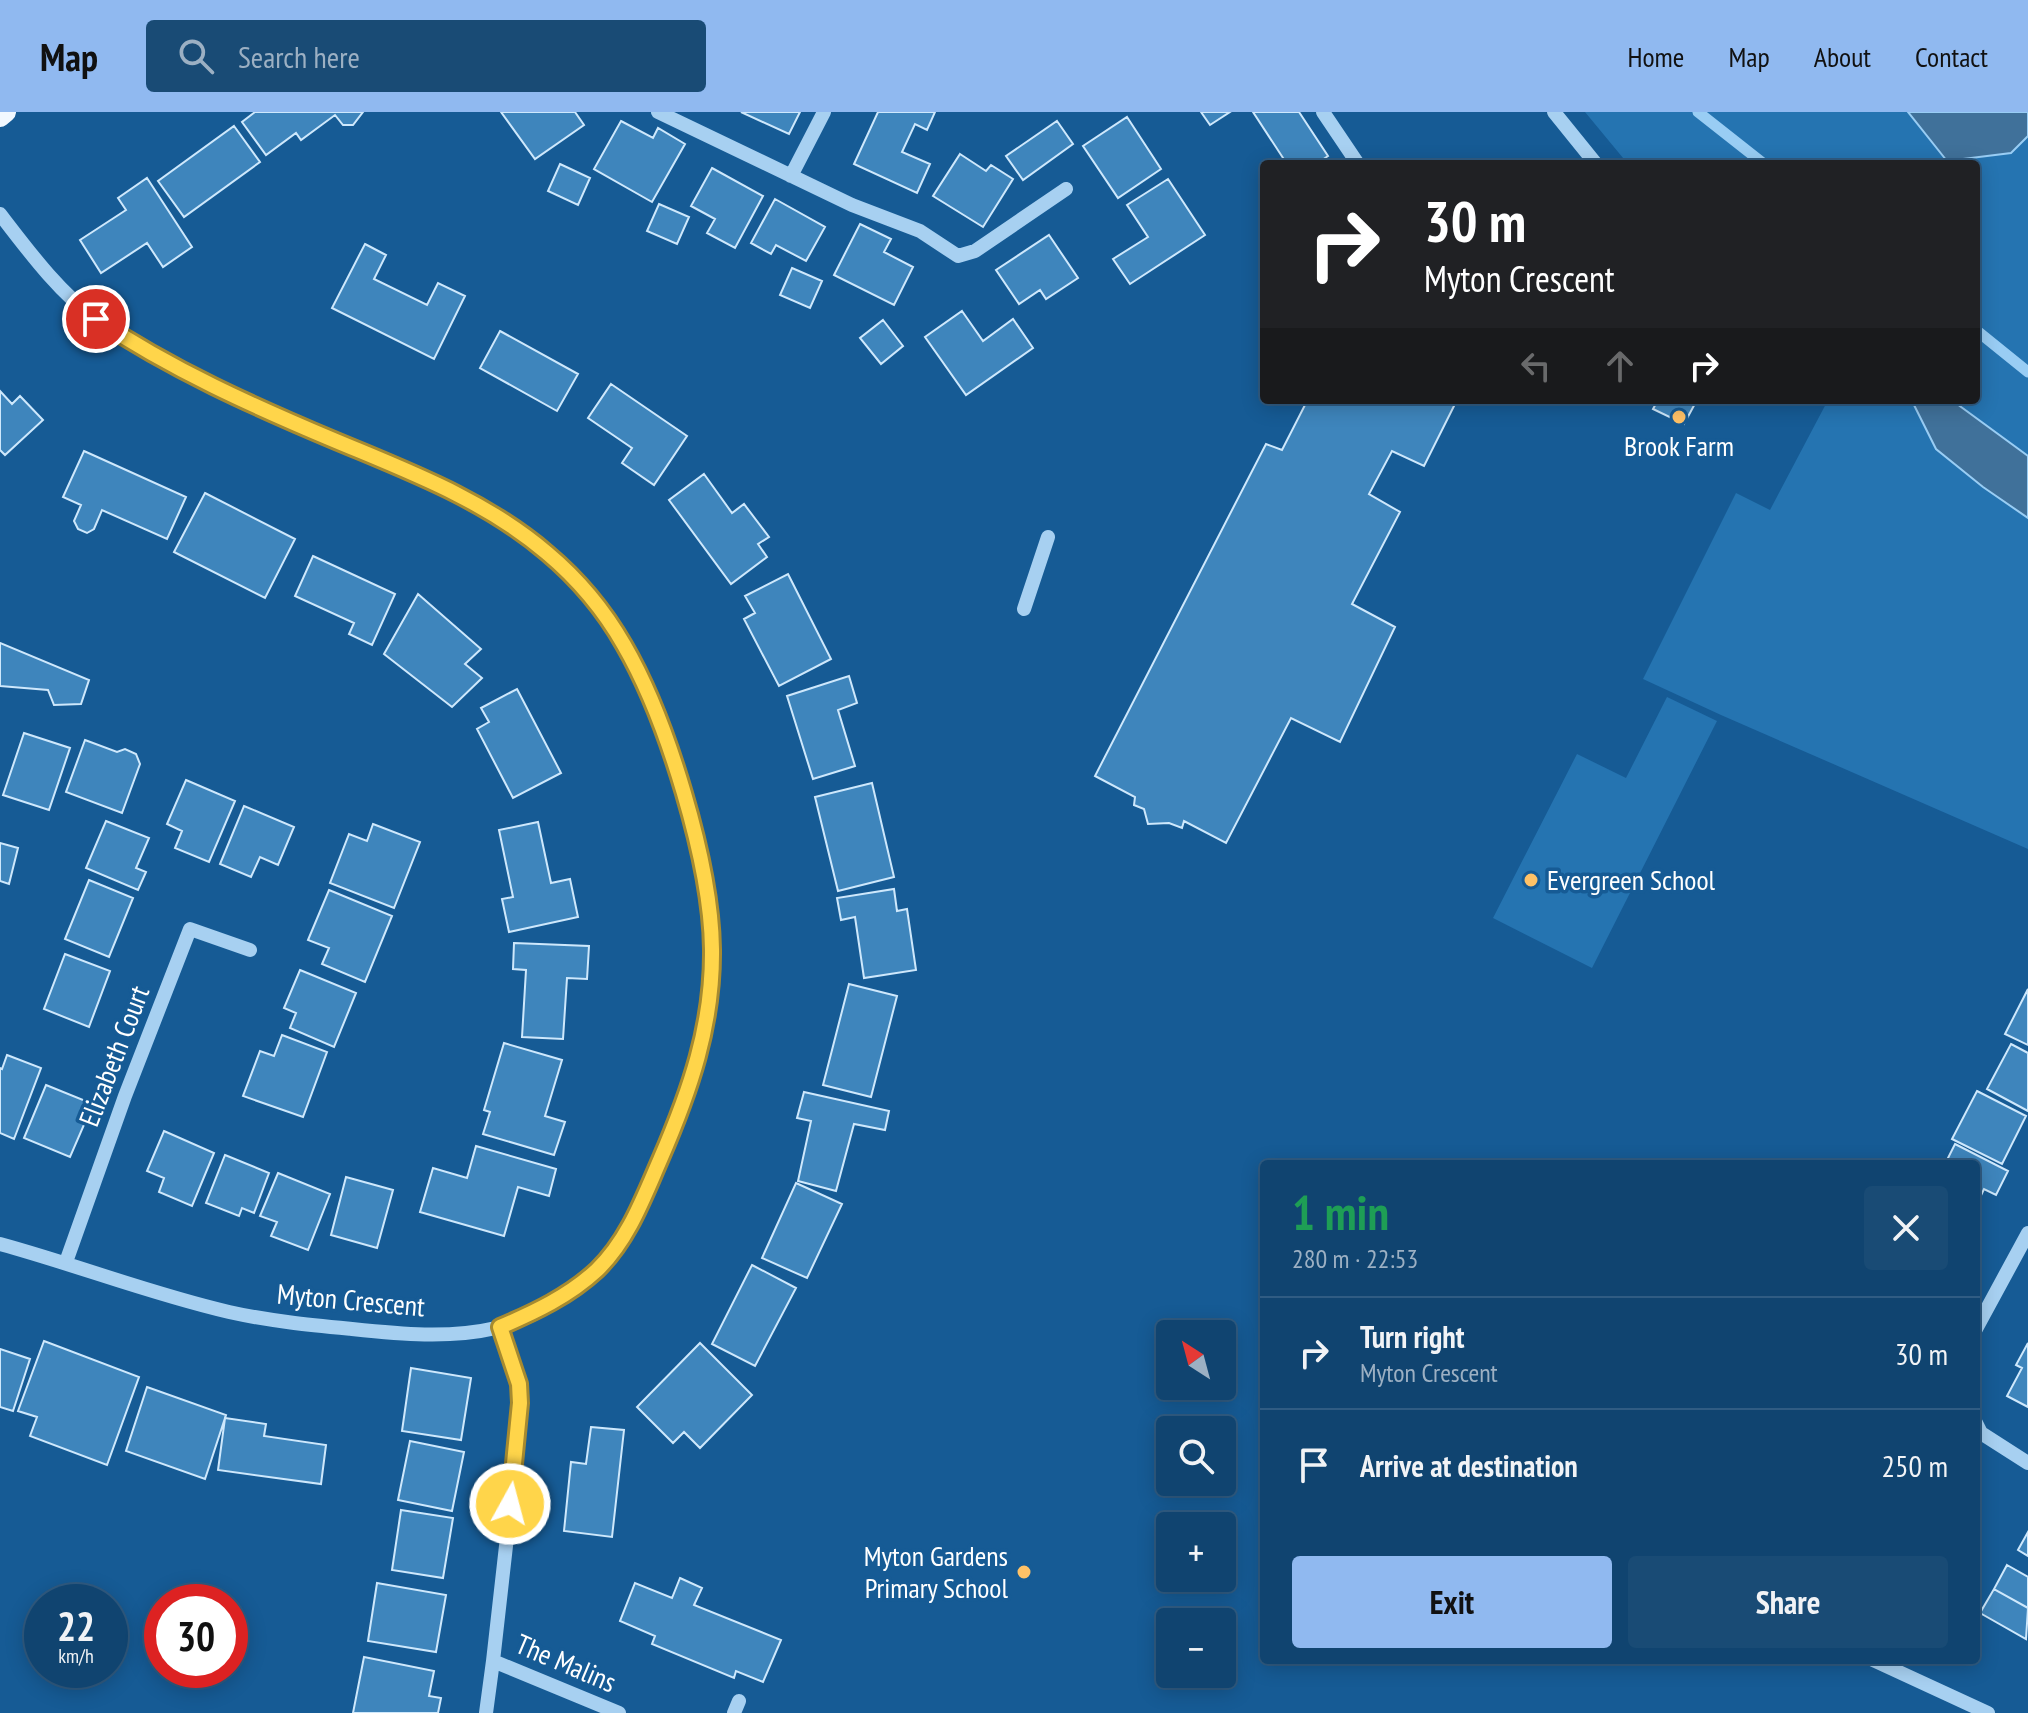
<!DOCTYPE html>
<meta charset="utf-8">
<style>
:root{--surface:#104470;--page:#194b75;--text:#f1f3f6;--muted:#9cb0c3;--line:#305c83;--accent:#90b9f0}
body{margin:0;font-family:"PT Sans Narrow",sans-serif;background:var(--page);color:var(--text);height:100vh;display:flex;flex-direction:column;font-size:30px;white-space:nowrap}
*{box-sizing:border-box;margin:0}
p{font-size:26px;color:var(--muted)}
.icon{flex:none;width:44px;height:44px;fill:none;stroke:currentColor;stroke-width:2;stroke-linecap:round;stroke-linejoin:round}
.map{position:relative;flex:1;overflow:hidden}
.side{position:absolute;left:1260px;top:1048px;width:720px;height:504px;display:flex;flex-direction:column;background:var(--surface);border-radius:8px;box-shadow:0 4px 20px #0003,0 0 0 2px var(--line)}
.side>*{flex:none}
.banner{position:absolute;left:1260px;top:48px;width:720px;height:244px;border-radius:8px;box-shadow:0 4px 20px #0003,0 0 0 2px var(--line);background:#202124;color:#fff;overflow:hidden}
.needle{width:52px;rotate:324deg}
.controls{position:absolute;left:1156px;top:1208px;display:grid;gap:16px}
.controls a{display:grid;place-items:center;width:80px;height:80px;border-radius:8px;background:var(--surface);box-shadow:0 4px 20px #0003,0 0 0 2px var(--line);font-size:40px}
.speed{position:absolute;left:24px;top:1472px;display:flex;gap:16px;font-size:40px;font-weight:700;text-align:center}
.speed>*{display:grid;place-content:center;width:104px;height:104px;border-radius:50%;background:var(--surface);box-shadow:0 4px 20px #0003,0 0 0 2px var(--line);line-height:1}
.speed small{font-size:20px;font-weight:400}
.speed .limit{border:12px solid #d22;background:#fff;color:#111}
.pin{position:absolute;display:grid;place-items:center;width:68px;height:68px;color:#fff;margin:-34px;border:4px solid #fff;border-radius:50%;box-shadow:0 2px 8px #0007}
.me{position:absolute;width:88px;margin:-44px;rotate:7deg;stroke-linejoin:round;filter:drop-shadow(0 0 6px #0008)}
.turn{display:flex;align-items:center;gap:28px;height:168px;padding:0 32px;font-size:36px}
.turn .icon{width:104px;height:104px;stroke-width:2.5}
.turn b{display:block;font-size:56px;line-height:68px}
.lanes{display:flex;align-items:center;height:76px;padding:0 32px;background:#0003;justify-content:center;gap:40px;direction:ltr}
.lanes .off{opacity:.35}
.round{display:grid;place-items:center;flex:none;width:84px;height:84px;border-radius:8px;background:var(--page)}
.summary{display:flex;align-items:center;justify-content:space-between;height:136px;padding:0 32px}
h1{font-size:48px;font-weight:600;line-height:60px;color:#1e9e55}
.button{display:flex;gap:16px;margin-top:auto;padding:16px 32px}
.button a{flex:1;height:92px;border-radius:8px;background:var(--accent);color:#111;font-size:32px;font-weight:600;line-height:92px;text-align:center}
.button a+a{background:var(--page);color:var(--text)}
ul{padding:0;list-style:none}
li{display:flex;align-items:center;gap:24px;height:112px;padding:0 32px;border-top:2px solid var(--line)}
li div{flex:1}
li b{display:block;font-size:30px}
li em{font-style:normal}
header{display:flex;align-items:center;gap:48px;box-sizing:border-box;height:112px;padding:0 40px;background:var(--accent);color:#111}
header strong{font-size:38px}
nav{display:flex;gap:44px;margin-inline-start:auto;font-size:28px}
.search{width:560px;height:72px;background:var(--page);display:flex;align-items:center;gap:20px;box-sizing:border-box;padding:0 28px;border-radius:8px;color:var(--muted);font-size:30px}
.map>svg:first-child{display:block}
.green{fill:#2574b1}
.water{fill:#40719a;stroke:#99cdf4;stroke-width:2}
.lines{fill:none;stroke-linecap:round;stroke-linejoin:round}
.stream{stroke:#99cdf4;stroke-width:11}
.building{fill:#3e85bc;stroke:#cee8fc;stroke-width:2}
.minor{stroke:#a7d0f1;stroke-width:14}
.major{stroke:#f1f8ff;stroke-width:20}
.route-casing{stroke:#a68a30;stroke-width:20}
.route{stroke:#ffd54a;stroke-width:14}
.poi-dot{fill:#ffc267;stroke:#165b95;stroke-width:3}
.labels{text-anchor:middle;stroke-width:7;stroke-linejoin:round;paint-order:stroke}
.poi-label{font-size:28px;fill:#fff;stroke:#165b95}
.street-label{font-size:28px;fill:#fff;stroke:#165b95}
</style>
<header>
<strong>Map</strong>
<div class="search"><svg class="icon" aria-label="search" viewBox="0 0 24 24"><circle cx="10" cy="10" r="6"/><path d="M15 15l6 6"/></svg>Search here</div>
<nav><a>Home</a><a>Map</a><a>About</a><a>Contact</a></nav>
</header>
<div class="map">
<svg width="2028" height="1601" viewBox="0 0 2028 1601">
<rect width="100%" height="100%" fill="#165b95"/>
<path class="green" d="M1585 0H2028V737L1721 603 1643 567 1736 381 1770 398 1828 288H1976V52H1628Z
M1667 585 1717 609 1592 856 1493 806 1577 642 1626 666Z"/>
<path class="water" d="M1908 0H2028V24L2011 41 1947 49Z
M1913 291 1957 292 2028 344V406L1983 375 1936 337Z"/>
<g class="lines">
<path class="stream" d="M1698 0 1764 52
M1976 218 2028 260"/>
</g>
<path class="building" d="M255 0H363L353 13H343L335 3 301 28 296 21 266 43 242 10Z
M501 0H575L584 13 535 47Z
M741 0H800L789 22Z
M878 0H935L927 18 915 12 902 40 930 52 917 81 854 52Z
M1201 0H1230L1210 13Z
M1253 0H1299L1328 44 1316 52H1287Z
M1127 5 1161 57 1118 86 1083 34Z
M621 9 653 26 658 16 685 32 652 90 594 57Z
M1057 9 1073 32 1023 68 1006 44Z
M234 14 260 50 184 105 158 69Z
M960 42 986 59 991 53 1013 67 983 115 933 84Z
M560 52 590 66 578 93 548 79Z
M712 56 763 84 735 136 707 121 715 107 691 94Z
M147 66 192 135 163 155 147 131 101 161 80 128 126 98 118 86Z
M1168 67 1205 123 1130 172 1113 147 1148 125 1127 93Z
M775 87 825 115 806 149 776 133 771 142 751 131Z
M659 92 689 105 677 132 647 119Z
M860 112 891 127 884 140 913 155 894 193 834 163Z
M1049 123 1078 166 1046 187 1040 178 1019 192 996 158Z
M365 132 386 143 374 167 427 193 438 171 465 184 434 247 332 196Z
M792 156 822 169 810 196 780 183Z
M962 199 983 229 1013 207 1033 236 966 283 925 225Z
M883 208 903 234 881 252 860 226Z
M500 219 578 262 557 299 480 256Z
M611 272 687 324 654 373 622 351 632 336 588 306Z
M0 279 12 292 20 284 43 308 5 343 0 338Z
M1295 288H1457L1424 354 1392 339 1369 382 1400 400 1352 492 1395 515 1340 630 1291 606 1226 731 1184 709 1182 716 1169 711 1148 712 1144 697 1134 693 1135 685 1095 664 1266 332 1282 338 1305 293Z
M1658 288H1697L1684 312 1653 297Z
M84 339 186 385 167 427 102 398 94 417 87 421 78 417 74 409 81 393 63 385Z
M704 362 732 401 744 392 769 425 758 432 767 445 731 472 669 388Z
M205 381 295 427 265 486 174 440Z
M313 444 395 482 372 533 349 522 354 511 295 484Z
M788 462 831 547 779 574 744 507 755 501 745 484Z
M418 482 481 537 465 552 482 566 452 595 384 542Z
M0 531 89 568 81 592 54 593 48 578 0 574Z
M849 564 857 591 838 598 855 654 813 667 787 584Z
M517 577 561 661 513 686 477 617 489 610 481 596Z
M24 621 70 636 49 698 3 683Z
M85 628 117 640 125 637 136 642 140 652 122 701 66 680Z
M186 668 235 689 209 750 175 736 182 719 167 712Z
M872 671 894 765 838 779 815 685Z
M244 694 294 715 278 753 260 745 251 765 220 752Z
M106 709 149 726 136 756 146 760 138 778 86 756Z
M538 710 551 771 570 767 578 805 509 820 502 787 513 785 499 718Z
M373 712 420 730 394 796 330 771 349 722 367 729Z
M0 731 18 736 9 772 0 769Z
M89 768 133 786 109 845 65 827Z
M894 777 897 799 907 797 916 858 864 866 855 805 841 808 837 786Z
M329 778 392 804 365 870 322 852 329 836 308 828Z
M514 831 589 834 587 867 567 866 563 927 522 925 526 858 513 857Z
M65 842 110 859 89 915 44 897Z
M300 858 356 881 334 935 290 916 296 901 284 896Z
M849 872 897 884 871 985 823 973Z
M2028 877V933L2005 922Z
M282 923 327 940 303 1005 243 984 260 939 274 944Z
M504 931 562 948 545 1004 565 1010 554 1043 483 1022 490 1000 484 998Z
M2011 932 2028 941V999L1987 977Z
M7 943 41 956 14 1027 0 1021V956L2 957Z
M46 973 93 992 70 1045 24 1026Z
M1977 979 2026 1004 2002 1052 1952 1027Z
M804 980 889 999 885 1018 854 1012 836 1079 798 1069 811 1009 797 1006Z
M164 1019 214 1041 192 1094 159 1080 164 1066 147 1059Z
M1955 1032 2008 1059 1996 1083 1984 1077 1976 1094V1052H1945Z
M476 1034 556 1057 549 1084 518 1075 504 1124 420 1100 433 1056 467 1066Z
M225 1043 269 1061 254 1101 242 1096 239 1104 206 1091Z
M278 1061 330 1082 308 1138 271 1124 277 1110 260 1104Z
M346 1065 393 1078 377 1136 331 1123Z
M796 1071 842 1092 807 1166 762 1146Z
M752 1153 796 1176 755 1254 712 1232Z
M44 1229 139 1265 107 1353 30 1324 37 1305 18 1299Z
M700 1231 752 1283 700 1336 684 1320 673 1331 637 1295Z
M2028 1231V1295L2007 1284 2022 1256 2016 1253Z
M0 1237 30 1247 13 1299 0 1295Z
M411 1256 471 1266 461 1328 402 1319Z
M147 1275 226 1303 205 1367 126 1339Z
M225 1306 266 1312 264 1324 326 1333 321 1372 218 1358Z
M591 1315 624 1318 612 1425 564 1419 571 1350 586 1352Z
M410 1329 464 1340 452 1399 398 1388Z
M401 1398 453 1406 443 1466 392 1458Z
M2028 1420V1444L2018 1438Z
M2007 1453 2028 1465V1496L1994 1477Z
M680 1466 702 1476 694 1493 781 1528 763 1570 736 1559 734 1566 652 1532 655 1524 620 1509 635 1471 672 1486Z
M377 1471 446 1483 436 1540 368 1529Z
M1994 1477 2028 1496 2026 1527 1980 1501Z
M364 1545 434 1559 429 1584 441 1586 438 1601H353Z"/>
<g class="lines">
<path class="minor" d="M658 0 852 93 920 119 958 144 975 139 1066 77
M1323 0 1358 52
M1554 0 1596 52
M791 64 824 0
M0 102C30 141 58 179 98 209 176 265 269 301 357 338 444 375 529 411 591 486 637 542 662 613 682 682 697 730 710 783 712 834 715 929 677 1017 636 1101 612 1153 553 1202 496 1216 449 1227 400 1222 352 1217 311 1213 269 1209 229 1200 151 1182 77 1153 0 1132
M1024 497 1048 425
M66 1150 125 984 190 817 250 838
M500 1215 519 1272 520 1310 493 1549 619 1601
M1976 1217 2028 1121
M1976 1311 1981 1321 2028 1351
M1873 1548 1988 1601
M486 1601 493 1549
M734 1601 739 1589"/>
<path class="major" d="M0 5 6 0"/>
</g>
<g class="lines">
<defs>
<path id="route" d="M96 207C172 258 253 294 336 329 410 360 485 388 547 441 578 467 604 498 624 533 667 607 711 751 712 837 713 913 690 979 660 1048 643 1087 628 1128 597 1158 569 1184 535 1200 500 1215L519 1272 520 1291 510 1392"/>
</defs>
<use href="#route" class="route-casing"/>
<use href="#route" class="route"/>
</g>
<g class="poi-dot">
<circle cx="1679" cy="305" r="8"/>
<circle cx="1531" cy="768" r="8"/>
<circle cx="1024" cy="1460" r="8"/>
</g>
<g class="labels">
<g class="poi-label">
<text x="1679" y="344">Brook Farm</text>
<text x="1547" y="778" text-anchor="start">Evergreen School</text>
<text x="1008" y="1454" text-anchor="end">Myton Gardens<tspan x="1008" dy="32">Primary School</tspan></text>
</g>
<g class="street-label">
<text transform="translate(114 944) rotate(-69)" y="10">Elizabeth Court</text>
<text transform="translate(351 1188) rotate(5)" y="10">Myton Crescent</text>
<text transform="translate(566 1551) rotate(23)" y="10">The Malins</text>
</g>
</g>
</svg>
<div class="controls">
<a><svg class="needle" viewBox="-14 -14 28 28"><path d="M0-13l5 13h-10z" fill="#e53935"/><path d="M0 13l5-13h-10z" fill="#9cb0c3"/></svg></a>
<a><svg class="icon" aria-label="search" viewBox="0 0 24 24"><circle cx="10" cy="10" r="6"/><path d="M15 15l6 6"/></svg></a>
<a>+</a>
<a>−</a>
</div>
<div class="speed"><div>22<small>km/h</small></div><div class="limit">30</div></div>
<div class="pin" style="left:96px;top:207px;background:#d93025"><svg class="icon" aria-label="arrive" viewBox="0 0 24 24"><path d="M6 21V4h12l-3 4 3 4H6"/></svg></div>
<svg class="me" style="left:510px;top:1392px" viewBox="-20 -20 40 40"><circle r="17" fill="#ffd54a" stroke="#fff" stroke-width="3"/><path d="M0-11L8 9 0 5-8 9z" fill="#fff"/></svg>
<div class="banner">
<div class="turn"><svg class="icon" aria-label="right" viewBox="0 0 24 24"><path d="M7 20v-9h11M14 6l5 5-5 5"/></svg><div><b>30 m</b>Myton Crescent</div></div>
<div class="lanes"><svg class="icon off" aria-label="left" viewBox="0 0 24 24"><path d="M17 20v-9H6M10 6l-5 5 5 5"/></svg><svg class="icon off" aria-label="ahead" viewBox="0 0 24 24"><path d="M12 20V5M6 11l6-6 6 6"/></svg><svg class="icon" aria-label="right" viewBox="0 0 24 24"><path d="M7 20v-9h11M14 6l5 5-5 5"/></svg></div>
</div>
<section class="side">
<div class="summary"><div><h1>1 min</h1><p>280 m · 22:53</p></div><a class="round"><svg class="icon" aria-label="close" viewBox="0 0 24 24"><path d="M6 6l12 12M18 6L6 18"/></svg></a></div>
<ul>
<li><svg class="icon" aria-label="right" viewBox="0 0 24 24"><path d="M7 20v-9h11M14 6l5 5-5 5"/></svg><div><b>Turn right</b><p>Myton Crescent</p></div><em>30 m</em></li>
<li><svg class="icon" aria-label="arrive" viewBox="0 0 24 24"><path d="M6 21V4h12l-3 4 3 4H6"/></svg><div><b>Arrive at destination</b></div><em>250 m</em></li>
</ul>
<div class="button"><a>Exit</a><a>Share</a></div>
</section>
</div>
